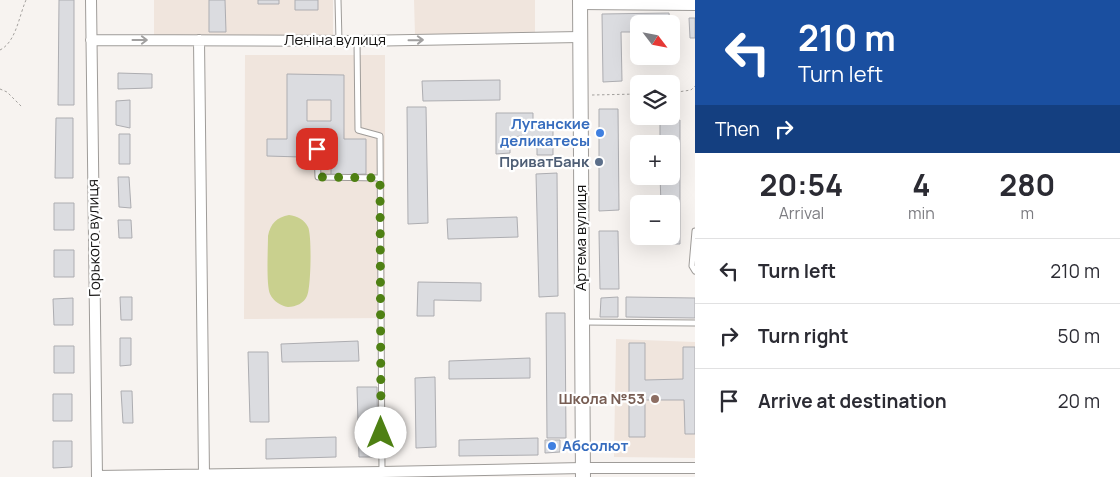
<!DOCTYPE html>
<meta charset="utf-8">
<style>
:root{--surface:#fff;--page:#f2f2f3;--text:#2b2b33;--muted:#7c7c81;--line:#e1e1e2}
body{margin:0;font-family:Manrope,sans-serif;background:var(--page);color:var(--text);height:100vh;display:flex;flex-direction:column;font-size:19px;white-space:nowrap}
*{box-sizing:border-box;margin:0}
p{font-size:16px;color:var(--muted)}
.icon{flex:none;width:28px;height:28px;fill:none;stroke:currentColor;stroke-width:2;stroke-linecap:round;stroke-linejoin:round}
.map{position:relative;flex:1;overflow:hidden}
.drawer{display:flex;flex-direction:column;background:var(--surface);width:425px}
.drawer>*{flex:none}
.hud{background:#1a4fa0;color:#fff;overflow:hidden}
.needle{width:32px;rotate:122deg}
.fabs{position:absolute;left:630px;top:15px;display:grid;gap:10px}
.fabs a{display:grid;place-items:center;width:50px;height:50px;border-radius:8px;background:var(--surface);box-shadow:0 5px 20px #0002;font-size:25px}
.pin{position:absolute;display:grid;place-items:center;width:42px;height:42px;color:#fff;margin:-21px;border-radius:10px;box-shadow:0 2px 8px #0006}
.me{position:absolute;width:55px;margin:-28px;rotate:0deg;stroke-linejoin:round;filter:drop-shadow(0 0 4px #0008)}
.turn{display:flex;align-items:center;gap:18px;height:105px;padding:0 20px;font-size:22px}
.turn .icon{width:65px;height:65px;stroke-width:2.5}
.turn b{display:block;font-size:35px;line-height:42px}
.then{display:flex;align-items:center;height:48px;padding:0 20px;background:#0003;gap:10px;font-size:19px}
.eta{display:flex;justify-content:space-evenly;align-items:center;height:85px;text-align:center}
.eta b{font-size:30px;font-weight:700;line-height:35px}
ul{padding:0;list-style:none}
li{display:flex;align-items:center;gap:15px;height:65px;padding:0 20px;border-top:1px solid var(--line)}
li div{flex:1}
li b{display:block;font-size:19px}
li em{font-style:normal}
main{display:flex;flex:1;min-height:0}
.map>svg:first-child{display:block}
.built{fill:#f0e5dd}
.green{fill:#c9d08e}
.building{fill:#dbdce0;stroke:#adadb1;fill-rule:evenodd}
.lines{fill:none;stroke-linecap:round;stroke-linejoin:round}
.lane-casing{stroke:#9f9c99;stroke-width:7}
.street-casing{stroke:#9f9c99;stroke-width:12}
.secondary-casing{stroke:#9f9c99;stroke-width:16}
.path{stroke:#a3a09d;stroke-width:1;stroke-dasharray:2.5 2.5;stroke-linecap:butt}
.lane{stroke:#fff;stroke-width:5}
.street{stroke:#fff;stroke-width:10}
.secondary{stroke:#fff;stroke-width:14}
.oneway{stroke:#a1a0a0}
.route{stroke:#4e8013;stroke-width:9;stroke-dasharray:0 16.2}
.shop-dot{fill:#3f7fe0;stroke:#fff;stroke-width:2}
.service-dot{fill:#5c6f8a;stroke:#fff;stroke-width:2}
.education-dot{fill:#8d6e63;stroke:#fff;stroke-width:2}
.labels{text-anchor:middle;stroke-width:4.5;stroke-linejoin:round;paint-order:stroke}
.street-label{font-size:15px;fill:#131211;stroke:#fff}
.shop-label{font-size:15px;font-weight:bold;fill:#366cbe;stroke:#fff;text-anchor:end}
.service-label{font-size:15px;font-weight:bold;fill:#4e5e75;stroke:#fff;text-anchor:end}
.education-label{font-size:15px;font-weight:bold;fill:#785e54;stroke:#fff;text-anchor:end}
</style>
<main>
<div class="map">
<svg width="695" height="477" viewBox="0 0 695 477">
<rect width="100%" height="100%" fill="#f7f3f0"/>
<path class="built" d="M154 0H333V36H154Z
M414 0H535V32L415 35Z
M245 55H385V318L244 319Z
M616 339 695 342V458L614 457Z"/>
<path class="green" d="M289 215C297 216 304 219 308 227 312 234 311 289 307 296 304 303 296 307 288 307 281 306 273 301 270 294 266 284 268 249 268 236 270 224 277 217 289 215Z"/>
<path class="building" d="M59 0H74V105H58Z
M209 0H225L226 32H209Z
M258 0H279V4H258Z
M295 0H318V10H295Z
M669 13 670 24H639V32H621L622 81 603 82 602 14Z
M689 18H695V38H690Z
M118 73 152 74V88L118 89Z
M287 74 344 75V139H366V174L331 175V135L301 134V157L267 156V139H287ZM307 100H331V121H307Z
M500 80V100L423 101 422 81Z
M130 100V128L116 125V101Z
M407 107H426L428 223 408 224Z
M599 109H618L619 210 599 211Z
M496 113H533V124H553V155H537V142H522V136L510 137V153L496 154Z
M56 118H73V178H55Z
M660 120H680V244H661V236H671V204H661L660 176H671V144H660Z
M119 134H130V164H119Z
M557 173 558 296 539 297 536 174Z
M118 177H129L131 208 119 207Z
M54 203H74V230H54Z
M517 217 518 237 448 239 447 219Z
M118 220H131L132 238H119Z
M599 231H618L619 289H600Z
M54 250H74V277H54Z
M418 282 481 283V301L434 300V316H417Z
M120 297H132V320H121Z
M618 297V317H600L601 298Z
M626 297 695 298V318L626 317Z
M73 298V325H54L53 299Z
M546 313H565L566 438H547Z
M120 338H131V365L120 366Z
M358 341 359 361 282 362 281 344Z
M629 343H645V380L683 379V347H695V434H685L684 400H645V437H629Z
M54 346H74V373H54Z
M248 352H268L269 422H250Z
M530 358V378L449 379V361Z
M435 377 436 447 416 448 415 378Z
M357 387H377L378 457H359Z
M121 391H132L133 423H123Z
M53 394H72V421H53Z
M336 437V457L266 459V439Z
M538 438V455L459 456V440Z
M545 440H560V452L545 453Z
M53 441H72V467L53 468Z"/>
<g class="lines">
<defs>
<path id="lane" d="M338 0 339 41
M357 41 358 130 380 136 382 472
M317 149 318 177 380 178
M695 231 692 266 695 271
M583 322 695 323"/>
<path id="street" d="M91 0 97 477
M580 4 695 5
M91 40 357 41 580 37
M199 40 204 475
M97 476 382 472 583 468H695"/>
<path id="secondary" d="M580 0 583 477"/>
</defs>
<use href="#lane" class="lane-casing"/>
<use href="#street" class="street-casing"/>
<use href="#secondary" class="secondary-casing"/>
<path class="path" d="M0 50C16 42 19 16 26 0
M0 89 7 92 22 107
M671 93 691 90 695 86
M592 95 639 94"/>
<use href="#lane" class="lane"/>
<use href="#street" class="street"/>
<use href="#secondary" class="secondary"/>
</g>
<defs><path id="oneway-shaft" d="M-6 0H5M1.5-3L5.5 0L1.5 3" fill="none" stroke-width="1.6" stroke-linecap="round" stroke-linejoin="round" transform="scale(1.25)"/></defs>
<g class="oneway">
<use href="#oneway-shaft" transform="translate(140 40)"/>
<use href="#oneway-shaft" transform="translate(416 40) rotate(-1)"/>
</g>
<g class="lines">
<path class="route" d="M317 149 318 177 380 178 381 433"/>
</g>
<g class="shop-dot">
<circle cx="600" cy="133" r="5"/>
<circle cx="552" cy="446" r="5"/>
</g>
<circle class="service-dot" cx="599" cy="162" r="5"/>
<circle class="education-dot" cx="655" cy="399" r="5"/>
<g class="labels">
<g class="street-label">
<text x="335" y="45">Леніна вулиця</text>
<text transform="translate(94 238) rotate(-91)" y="5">Горького вулиця</text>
<text transform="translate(581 238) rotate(-90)" y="5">Артема вулиця</text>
</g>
<g class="shop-label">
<text x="590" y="129">Луганские<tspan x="590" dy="17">деликатесы</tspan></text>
<text x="562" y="451" text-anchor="start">Абсолют</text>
</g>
<g class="service-label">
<text x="589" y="167">ПриватБанк</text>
</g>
<g class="education-label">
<text x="645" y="404">Школа №53</text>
</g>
</g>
</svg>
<div class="fabs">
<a><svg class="needle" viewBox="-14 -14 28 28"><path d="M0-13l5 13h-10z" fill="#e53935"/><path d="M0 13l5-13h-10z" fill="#7c7c81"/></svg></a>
<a><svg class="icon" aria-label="layers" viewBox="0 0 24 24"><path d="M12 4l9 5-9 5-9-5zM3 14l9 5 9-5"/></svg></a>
<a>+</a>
<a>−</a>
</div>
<div class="pin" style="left:317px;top:149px;background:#d93025"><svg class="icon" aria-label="arrive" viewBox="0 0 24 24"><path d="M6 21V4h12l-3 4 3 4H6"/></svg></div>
<svg class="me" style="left:381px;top:433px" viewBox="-20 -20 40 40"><circle r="19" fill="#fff"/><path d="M0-13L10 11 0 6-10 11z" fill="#4e8013"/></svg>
</div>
<section class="drawer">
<div class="hud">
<div class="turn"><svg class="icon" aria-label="left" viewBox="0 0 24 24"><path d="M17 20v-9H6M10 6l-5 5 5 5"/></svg><div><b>210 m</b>Turn left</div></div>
<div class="then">Then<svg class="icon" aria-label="right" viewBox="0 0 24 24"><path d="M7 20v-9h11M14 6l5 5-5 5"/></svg></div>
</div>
<div class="eta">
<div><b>20:54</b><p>Arrival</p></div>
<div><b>4</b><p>min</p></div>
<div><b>280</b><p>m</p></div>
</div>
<ul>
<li><svg class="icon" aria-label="left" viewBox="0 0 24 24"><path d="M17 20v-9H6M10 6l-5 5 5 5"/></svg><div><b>Turn left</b></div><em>210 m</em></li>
<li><svg class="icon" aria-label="right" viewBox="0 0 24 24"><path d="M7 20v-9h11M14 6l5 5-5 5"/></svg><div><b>Turn right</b></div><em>50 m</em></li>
<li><svg class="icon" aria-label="arrive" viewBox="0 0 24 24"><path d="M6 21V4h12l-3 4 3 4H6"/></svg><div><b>Arrive at destination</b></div><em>20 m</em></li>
</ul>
</section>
</main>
